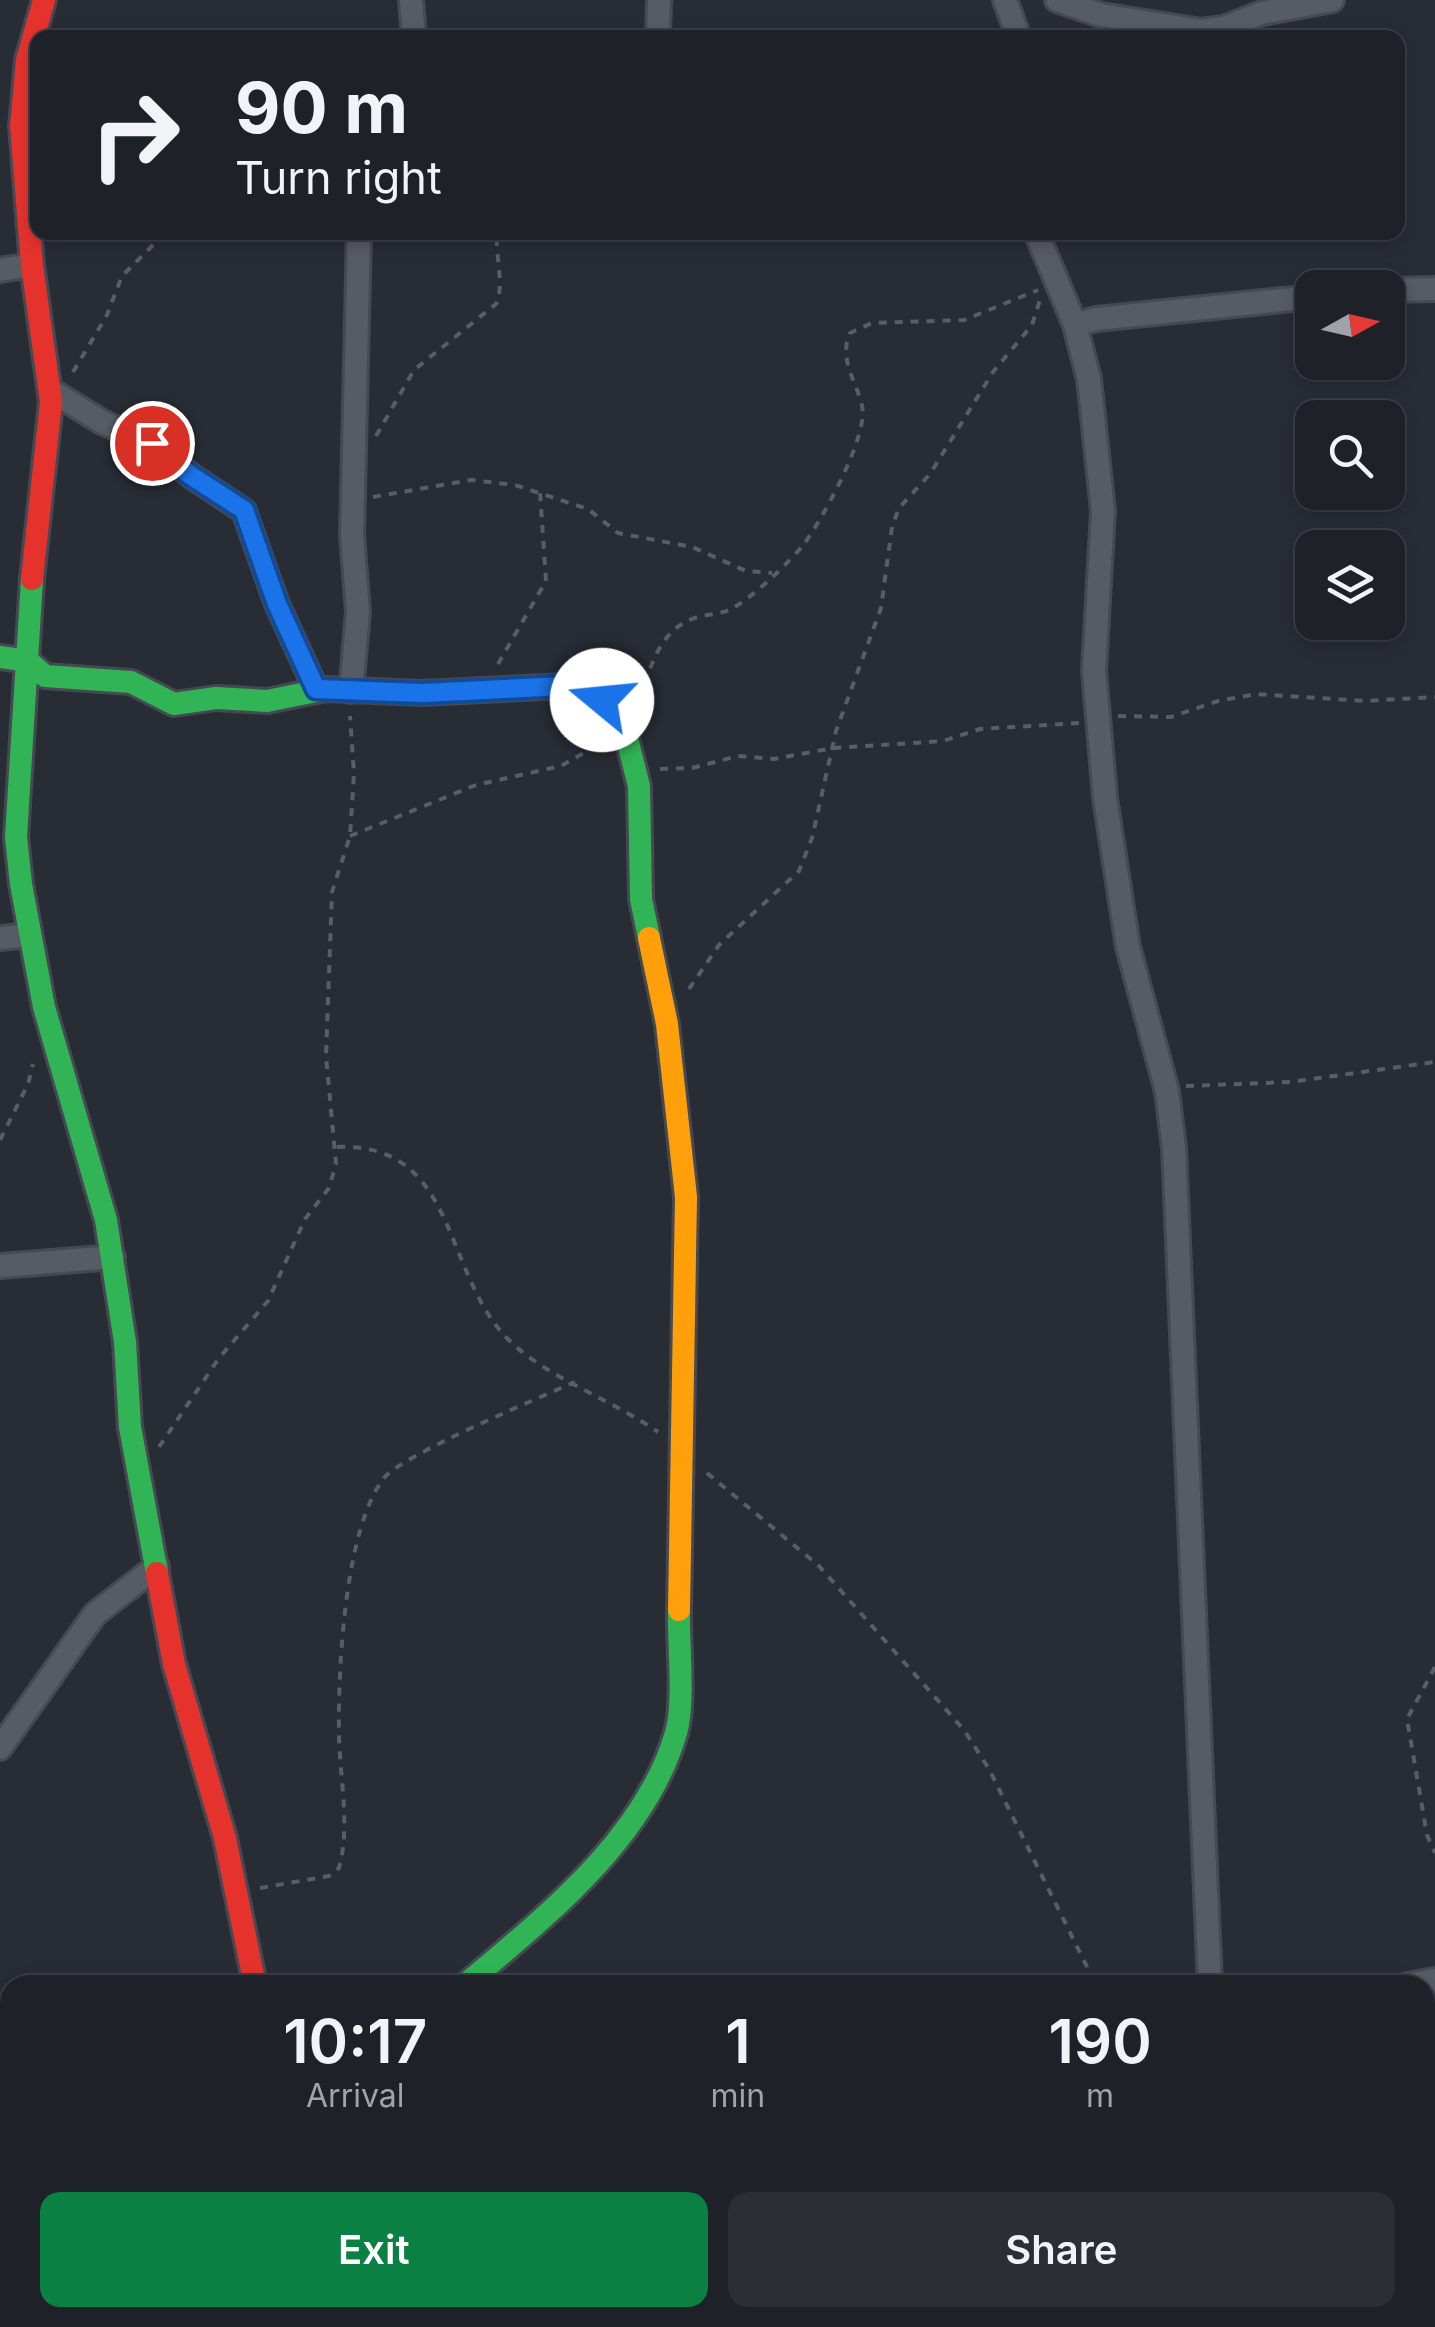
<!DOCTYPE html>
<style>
:root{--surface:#1e2128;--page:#2b2e34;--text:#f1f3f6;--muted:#a1a3a8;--line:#3c3e45;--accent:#0b8043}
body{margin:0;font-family:Inter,sans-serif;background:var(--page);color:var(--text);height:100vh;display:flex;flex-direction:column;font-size:38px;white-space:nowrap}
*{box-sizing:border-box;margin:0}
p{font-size:32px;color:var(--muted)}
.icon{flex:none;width:55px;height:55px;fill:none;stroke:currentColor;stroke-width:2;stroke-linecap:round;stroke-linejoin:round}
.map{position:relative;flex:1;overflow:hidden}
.panel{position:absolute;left:0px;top:1975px;width:1435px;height:352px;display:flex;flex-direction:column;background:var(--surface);border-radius:30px 30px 0 0;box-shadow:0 5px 15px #0003,0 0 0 2px var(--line)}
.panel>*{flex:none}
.hud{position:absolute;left:30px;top:30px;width:1375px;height:210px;border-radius:20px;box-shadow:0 5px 15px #0003,0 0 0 2px var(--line);background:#1e2128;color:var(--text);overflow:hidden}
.needle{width:65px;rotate:82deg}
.fabs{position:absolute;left:1295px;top:270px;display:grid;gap:20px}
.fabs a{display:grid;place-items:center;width:110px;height:110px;border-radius:20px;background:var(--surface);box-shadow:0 5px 15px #0003,0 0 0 2px var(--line);font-size:50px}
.pin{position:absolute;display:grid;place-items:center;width:85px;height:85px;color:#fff;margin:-42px;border:5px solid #fff;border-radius:50%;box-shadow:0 2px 10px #0007}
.me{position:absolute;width:110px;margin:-55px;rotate:287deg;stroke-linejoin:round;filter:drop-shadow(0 0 8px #0008)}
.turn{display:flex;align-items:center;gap:35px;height:210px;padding:0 40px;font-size:45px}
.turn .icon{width:130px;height:130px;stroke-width:2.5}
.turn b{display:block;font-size:70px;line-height:85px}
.eta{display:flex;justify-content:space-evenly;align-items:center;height:170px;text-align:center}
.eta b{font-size:60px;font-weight:600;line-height:70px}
.button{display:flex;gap:20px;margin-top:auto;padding:20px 40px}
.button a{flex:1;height:115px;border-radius:20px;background:var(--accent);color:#fff;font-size:40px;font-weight:600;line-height:115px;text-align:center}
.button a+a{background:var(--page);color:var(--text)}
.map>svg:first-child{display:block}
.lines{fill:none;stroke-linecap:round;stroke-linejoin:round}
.street-casing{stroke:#454952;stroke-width:28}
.fast-casing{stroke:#454952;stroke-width:28}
.slow-casing{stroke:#454952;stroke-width:28}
.jam-casing{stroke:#454952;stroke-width:28}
.path{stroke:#595e66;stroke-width:4;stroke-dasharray:8 8;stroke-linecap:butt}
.street{stroke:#575b64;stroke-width:22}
.fast{stroke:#30b455;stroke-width:22}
.slow{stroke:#ff9f0a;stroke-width:22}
.jam{stroke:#e5322d;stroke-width:22}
.route-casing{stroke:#114b97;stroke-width:25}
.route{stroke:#1a73e8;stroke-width:18}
</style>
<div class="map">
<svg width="1435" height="2327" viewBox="0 0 1435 2327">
<rect width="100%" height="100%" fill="#282c35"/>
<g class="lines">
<defs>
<path id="street" d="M411 0 414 38
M1005 0 1019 38
M1057 0 1101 15 1201 31 1224 28 1262 13 1332 0
M658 38 659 0
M1036 232 1075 325 1089 379 1103 511 1094 670 1105 798 1128 947 1167 1091 1174 1148 1210 1985
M0 270 32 265
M1388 290 1435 289
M1075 325 1096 319 1312 297
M50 390 102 422 156 446 190 475 244 511 277 604 316 689
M351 691 358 612 352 535 359 232
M0 938 29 935
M0 1266 113 1257
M0 1748 95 1614 157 1566
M1407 1985 1435 1980
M0 2239 10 2234
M394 2318 397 2327
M1286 2318 1291 2327
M915 2327 916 2318"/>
<path id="fast" d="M32 579 16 837 21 884 44 1007 106 1220 125 1342 130 1427 157 1573
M0 657 28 661 45 676 131 682 174 704 216 698 267 701 326 689 422 693 564 686 591 694 622 719 639 786 641 899 649 938
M465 1985C545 1917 645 1839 676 1733 685 1702 678 1644 679 1610"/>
<path id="slow" d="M649 938 667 1024 686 1197 679 1610"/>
<path id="jam" d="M32 579 51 402 32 265 21 126 27 60 44 0
M157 1573 174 1664 225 1838 255 1985"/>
</defs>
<use href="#street" class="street-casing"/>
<use href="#fast" class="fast-casing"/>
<use href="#slow" class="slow-casing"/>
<use href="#jam" class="jam-casing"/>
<path class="path" d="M73 372 107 315 122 276 166 232
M376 436 414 370 496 304C505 287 495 255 497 232
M373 497 471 480 515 485 588 509 618 533 692 547 746 571 772 573
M498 664 546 581 540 492
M641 699C649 668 660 631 692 619 704 614 718 615 729 610 748 602 791 561 804 544 822 520 869 435 862 406 857 382 838 359 850 333L872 323 964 320 1038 290
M1118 716 1171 717 1218 701 1256 694 1365 701 1435 697
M660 769 692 768 738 756 774 759 833 748 943 741 980 729 1080 723
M350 836 476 785 561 766 601 743
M689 989 719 945 799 871 812 838 836 731 881 608 892 527 899 508 930 474 993 372 1032 325 1040 300
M1186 1086 1290 1082 1435 1062
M0 1140 28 1084 33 1064
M337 1147C461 1142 441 1279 513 1344 551 1379 614 1401 658 1432
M159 1447 219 1358 268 1301 305 1219 329 1188 336 1164 326 1056 332 892 350 836 354 774 350 716
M707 1473 819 1566 964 1730 989 1769 1096 1985
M1435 1667 1407 1719 1427 1835 1435 1853
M260 1888 329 1876 339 1868C351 1825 339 1775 339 1731 338 1667 345 1528 384 1478 402 1455 541 1397 575 1382
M1425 2215 1435 2210
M83 2318 89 2327
M809 2318 812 2327"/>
<use href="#street" class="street"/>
<use href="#fast" class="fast"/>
<use href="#slow" class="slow"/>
<use href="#jam" class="jam"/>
</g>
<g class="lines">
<defs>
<path id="route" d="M152 443 190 475 244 510 277 604 316 689 422 693 564 686 602 700"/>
</defs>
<use href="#route" class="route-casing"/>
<use href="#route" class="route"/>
</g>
</svg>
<div class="fabs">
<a><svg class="needle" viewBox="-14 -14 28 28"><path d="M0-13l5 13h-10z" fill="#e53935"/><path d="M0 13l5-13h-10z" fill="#a1a3a8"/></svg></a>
<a><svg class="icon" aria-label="search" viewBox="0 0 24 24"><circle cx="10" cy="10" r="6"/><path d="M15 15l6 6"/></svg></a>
<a><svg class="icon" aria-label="layers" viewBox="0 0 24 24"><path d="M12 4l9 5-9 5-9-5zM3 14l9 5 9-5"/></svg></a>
</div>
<div class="pin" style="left:152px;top:443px;background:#d93025"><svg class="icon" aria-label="arrive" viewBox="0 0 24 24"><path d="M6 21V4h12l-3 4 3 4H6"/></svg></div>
<svg class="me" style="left:602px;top:700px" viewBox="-20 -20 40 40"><circle r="19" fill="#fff"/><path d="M0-13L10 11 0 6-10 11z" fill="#1a73e8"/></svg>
<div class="hud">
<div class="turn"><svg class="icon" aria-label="right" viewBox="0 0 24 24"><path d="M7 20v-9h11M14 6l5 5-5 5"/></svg><div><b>90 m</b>Turn right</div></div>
</div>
<section class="panel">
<div class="eta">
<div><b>10:17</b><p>Arrival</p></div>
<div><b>1</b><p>min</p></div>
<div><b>190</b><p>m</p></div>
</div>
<div class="button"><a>Exit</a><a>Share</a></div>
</section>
</div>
